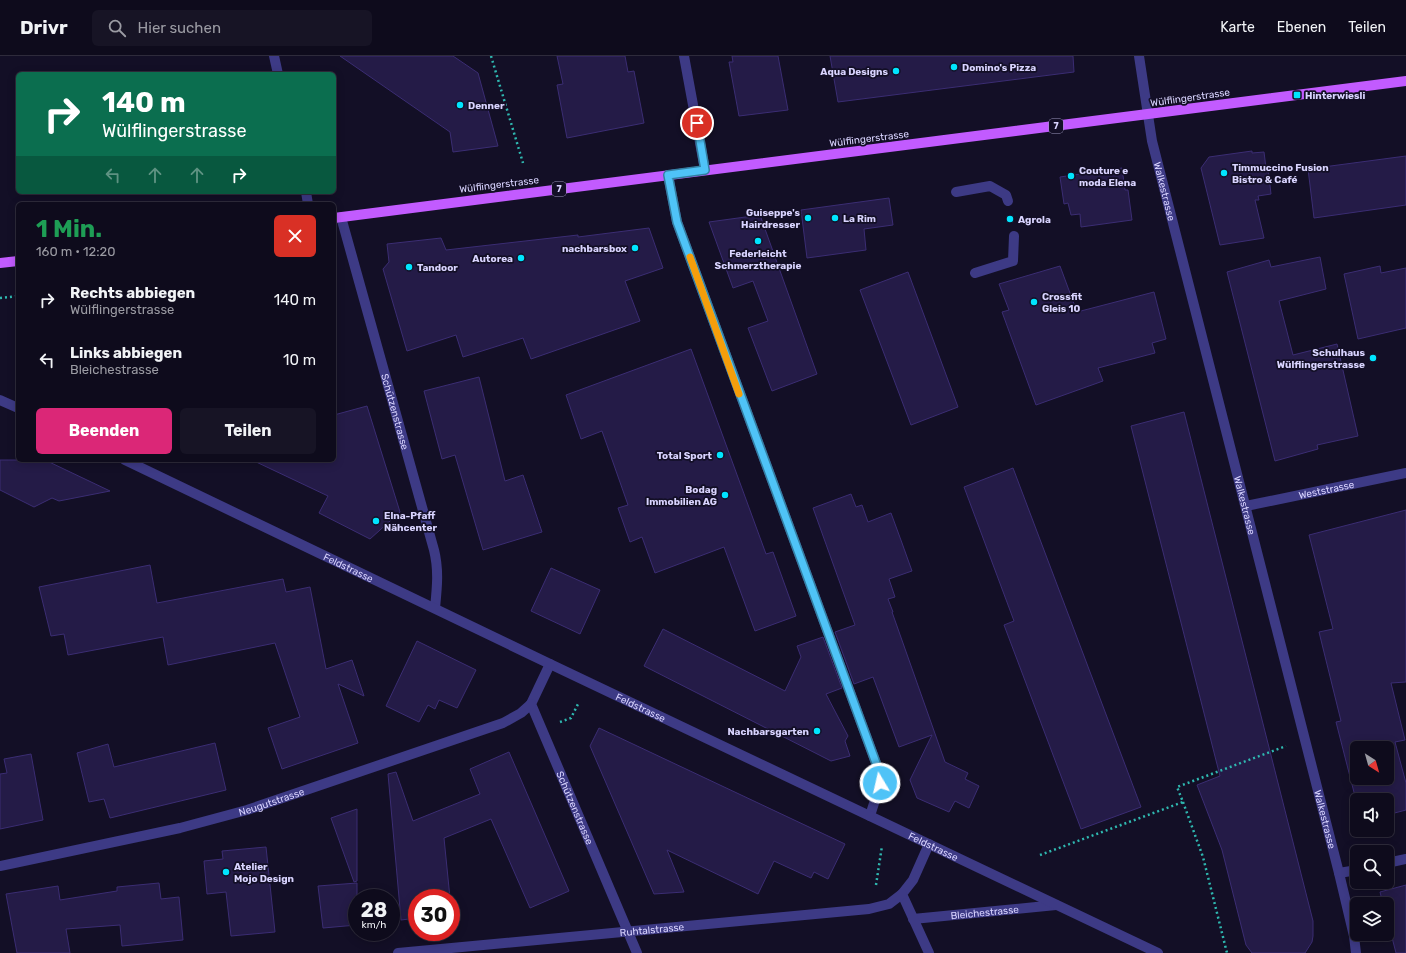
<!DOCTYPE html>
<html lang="de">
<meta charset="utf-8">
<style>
:root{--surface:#0e0b1c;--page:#171425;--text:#f1f3f6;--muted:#9b9ba3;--line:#2e2b3b;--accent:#db2777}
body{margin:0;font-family:Rubik,sans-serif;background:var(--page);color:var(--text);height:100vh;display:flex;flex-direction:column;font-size:15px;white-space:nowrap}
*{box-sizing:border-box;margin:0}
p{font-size:13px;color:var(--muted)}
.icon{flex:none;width:22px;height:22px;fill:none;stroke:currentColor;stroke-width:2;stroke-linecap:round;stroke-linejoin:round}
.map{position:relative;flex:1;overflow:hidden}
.drawer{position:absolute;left:16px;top:146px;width:320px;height:260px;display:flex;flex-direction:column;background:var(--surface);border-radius:6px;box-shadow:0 2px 10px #0003,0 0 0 1px var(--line)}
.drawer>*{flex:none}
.hud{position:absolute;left:16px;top:16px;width:320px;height:122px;border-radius:6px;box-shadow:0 2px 10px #0003,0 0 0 1px var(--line);background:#0b6e4f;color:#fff;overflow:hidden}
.needle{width:26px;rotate:143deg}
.buttons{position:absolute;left:1350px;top:685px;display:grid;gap:8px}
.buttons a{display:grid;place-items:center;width:44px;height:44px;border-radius:6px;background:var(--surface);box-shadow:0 2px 10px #0003,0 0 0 1px var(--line);font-size:20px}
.speed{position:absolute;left:348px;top:833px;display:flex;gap:8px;font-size:20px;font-weight:700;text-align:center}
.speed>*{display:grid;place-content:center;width:52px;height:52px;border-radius:50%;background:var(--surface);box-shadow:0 2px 10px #0003,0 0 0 1px var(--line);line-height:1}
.speed small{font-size:10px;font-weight:400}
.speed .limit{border:6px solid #d22;background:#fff;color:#111}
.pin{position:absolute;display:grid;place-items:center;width:34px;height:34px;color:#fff;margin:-17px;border:2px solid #fff;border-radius:50%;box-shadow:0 1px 4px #0007}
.me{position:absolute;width:44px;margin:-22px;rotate:351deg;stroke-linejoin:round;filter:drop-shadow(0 0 3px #0008)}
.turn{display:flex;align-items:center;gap:14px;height:84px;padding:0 20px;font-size:18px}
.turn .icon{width:52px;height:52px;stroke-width:2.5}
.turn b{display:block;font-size:28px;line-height:34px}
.lanes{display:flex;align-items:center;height:38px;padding:0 20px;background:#0003;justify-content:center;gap:20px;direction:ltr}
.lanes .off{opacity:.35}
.round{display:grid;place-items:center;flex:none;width:42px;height:42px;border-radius:6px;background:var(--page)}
.overview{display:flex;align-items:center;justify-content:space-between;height:68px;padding:0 20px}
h1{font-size:24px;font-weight:700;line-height:30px;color:#1e9e55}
.cta{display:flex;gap:8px;margin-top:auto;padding:8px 20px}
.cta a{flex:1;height:46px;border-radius:6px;background:var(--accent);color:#fff;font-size:16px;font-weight:700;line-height:46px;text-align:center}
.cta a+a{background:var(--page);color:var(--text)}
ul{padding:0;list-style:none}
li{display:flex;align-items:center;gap:12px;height:60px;padding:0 20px}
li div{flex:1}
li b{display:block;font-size:15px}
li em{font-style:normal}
header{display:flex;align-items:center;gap:24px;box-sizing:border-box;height:56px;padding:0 20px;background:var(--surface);border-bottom:1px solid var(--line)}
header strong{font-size:19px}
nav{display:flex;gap:22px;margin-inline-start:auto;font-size:14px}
.search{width:280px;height:36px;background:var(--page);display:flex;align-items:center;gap:10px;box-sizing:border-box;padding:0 14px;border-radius:6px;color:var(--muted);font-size:15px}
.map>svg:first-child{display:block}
.building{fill:#241b47;stroke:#3b2d73;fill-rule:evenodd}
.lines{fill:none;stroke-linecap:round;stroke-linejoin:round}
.path{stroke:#2fb8b0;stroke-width:2.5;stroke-dasharray:2 3;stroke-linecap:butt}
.service{stroke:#3d3a85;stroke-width:10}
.minor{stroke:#3d3a85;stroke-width:10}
.tertiary{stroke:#3d3a85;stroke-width:10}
.primary{stroke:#c25bff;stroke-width:10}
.route-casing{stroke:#337fa1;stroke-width:10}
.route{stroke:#4fc3f7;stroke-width:7}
.slow{stroke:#f59e0b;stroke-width:7}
.poi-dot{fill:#00e5ff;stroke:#130f26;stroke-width:1.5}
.labels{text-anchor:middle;stroke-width:3.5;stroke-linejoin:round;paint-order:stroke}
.shield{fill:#130f26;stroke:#9e99be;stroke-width:1}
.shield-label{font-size:9px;font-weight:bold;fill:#d9d4ff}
.poi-label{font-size:10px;font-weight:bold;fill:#d9d4ff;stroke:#130f26;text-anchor:start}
.street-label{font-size:10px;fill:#d9d4ff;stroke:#130f26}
</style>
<header>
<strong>Drivr</strong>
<div class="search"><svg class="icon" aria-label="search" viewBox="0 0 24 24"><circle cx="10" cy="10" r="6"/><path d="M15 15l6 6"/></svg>Hier suchen</div>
<nav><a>Karte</a><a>Ebenen</a><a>Teilen</a></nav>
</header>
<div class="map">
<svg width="1406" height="897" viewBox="0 0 1406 897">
<rect width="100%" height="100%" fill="#130f26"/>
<path class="building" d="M340 0H453L478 17 498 90 453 96 450 76Z
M557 0H625L628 16 634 15 644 67 567 82 557 29 563 28Z
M732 0H778L788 54 739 60 729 6H733Z
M830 0H1073L1074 16 838 46Z
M1252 95V97L1264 96 1266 112H1268L1271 138 1258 140 1259 144H1255L1264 182 1220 189 1201 112 1209 101Z
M1406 100V149L1314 162 1308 113Z
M1122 112 1125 134H1128L1132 164 1081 171 1080 158 1071 159 1068 147 1064 148 1060 121Z
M889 142 893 169 864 173 866 194 807 202 801 154Z
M760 159 817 318 772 335 748 272 768 265 753 225 733 232 709 166Z
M649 172 663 212 625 225 640 265 531 303 523 282 463 301 456 279 407 295 383 213 389 206 387 188 441 182 446 194 578 179V181Z
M1320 201 1326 233 1279 245 1293 299 1337 288 1358 380 1317 389 1318 393 1275 405 1227 216 1269 204 1271 211Z
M1060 210 1077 256 1154 236 1166 283 1152 287 1155 297 1098 312 1103 325 1036 349 1002 256 1009 254 999 228Z
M1380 210 1381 217 1406 212V272L1358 283 1344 218Z
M908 216 958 351 911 369 860 234Z
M691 293 766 498 773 496 796 560 755 575 724 491 655 517 642 481 630 486 618 452 628 449 602 375 581 383 566 339Z
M479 321 505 425 523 419 542 476 483 494 455 399 442 403 424 335Z
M367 350 400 456 370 483 319 457 328 440 252 404H334V359Z
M1184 356 1313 865V880L1312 886 1305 897H1252L1246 889 1222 794 1197 729 1220 720 1131 370Z
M0 404H45L110 435 59 445 52 442 34 451 0 434Z
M1013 412 1141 751 1081 773 1004 569 1014 565 964 431Z
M851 438 856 451 862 449 868 466 891 457 902 487 912 515 889 523 895 541 888 543 893 556H892L945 706 968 717 965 723 979 730 969 752 955 745 949 756 917 742 910 724 932 679 899 691 873 621 854 628 835 576 855 569 813 452Z
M1406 454V626L1391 627 1405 684 1395 686 1406 727V754L1387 759V744H1357V748L1336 666 1341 665 1319 576 1333 573 1309 479ZM1357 692H1387V722H1357Z
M150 509 157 547 283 523 286 536 310 531 326 613 352 604 364 640 338 628 358 687 282 713 268 672 300 661 275 587 168 609 163 581 68 599 64 578 51 580 39 531Z
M551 512 600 534 580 578 531 555Z
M663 573 785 635 801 601 797 590 823 581 842 632 826 638 848 680 845 685 850 700 831 705 644 610Z
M417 585 476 614 457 652 439 644 435 653 428 649 419 666 386 650Z
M599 672 845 788 828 823 814 816 811 822 774 805 758 838 667 794 684 836 654 838 590 690Z
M215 687 226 734 110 762 104 743 89 746 77 697 108 688 114 711Z
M509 696 569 835 530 852 491 763 444 782 450 842H417V862L401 864 388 718 396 716 413 765 480 738 470 713Z
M31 698 43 764 0 773V718L7 717 4 703Z
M357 753V825L354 826 331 762Z
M266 791 275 876 231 880 226 836 207 838 204 805 223 803 222 795Z
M159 827 161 843 179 841 183 884 122 890 120 869 66 873 70 897H17L6 838 58 830 60 844 117 835V831Z
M357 827V869L323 872 318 830Z
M1406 829V897H1396L1387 862V848H1383L1380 836Z"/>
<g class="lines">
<path class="path" d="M491 0 523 107
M0 242 18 240
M560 666 571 662 579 646
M1183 746 1203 801 1227 897
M1040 799 1183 746 1177 731 1286 690
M876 829 882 790"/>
<g class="service">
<path d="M956 136 990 130 1006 139 1008 145"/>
<path d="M975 217 1013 205 1014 180"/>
<path id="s1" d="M913 863 1056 849"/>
</g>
<g class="minor">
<path d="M684 0 705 114"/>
<path id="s2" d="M1139 0 1152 85 1339 817 1354 880 1356 897"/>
<path d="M668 119 677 166 876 707C883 729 876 739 870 760"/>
<path id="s3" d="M341 161 434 494C439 514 437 532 435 552"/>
<path id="s4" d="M1246 450 1406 417"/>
<path id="s5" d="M550 608 531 648 637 897"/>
<path d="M929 788 913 824 902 838 929 897"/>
<path d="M1387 807 1406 803"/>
<path id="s6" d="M0 810 180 772 247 754 503 667 521 657 531 648"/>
<path d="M1339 817 1357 814"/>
<path id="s7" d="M398 897 869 853 889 848 902 838"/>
</g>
<g class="tertiary">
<path d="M274 0 278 18"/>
<path d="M306 136 308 148"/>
<path d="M0 344 18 352"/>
<path id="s8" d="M125 404 550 608 1158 897"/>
</g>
<path class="primary" d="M334 162 1406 25
M0 207 18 205"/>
</g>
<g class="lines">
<defs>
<path id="route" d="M697 67 705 114 668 119 677 166 876 707 880 722V727"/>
</defs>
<use href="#route" class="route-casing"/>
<use href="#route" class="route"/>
<path class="slow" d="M690 201 739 338"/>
</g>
<g class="poi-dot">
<circle cx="954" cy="11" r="4"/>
<circle cx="896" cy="15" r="4"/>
<rect x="1293" y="35" width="8" height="8" rx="2"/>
<circle cx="460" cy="49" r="4"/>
<circle cx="1224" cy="117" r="4"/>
<circle cx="1071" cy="120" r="4"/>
<circle cx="808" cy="162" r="4"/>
<circle cx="835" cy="162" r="4"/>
<circle cx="1010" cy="163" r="4"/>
<circle cx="758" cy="185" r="4"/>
<circle cx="635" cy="192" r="4"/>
<circle cx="521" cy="202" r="4"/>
<circle cx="409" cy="211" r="4"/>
<circle cx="1034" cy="246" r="4"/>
<circle cx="1373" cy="302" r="4"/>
<circle cx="720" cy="399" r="4"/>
<circle cx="725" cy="439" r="4"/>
<circle cx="376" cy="465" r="4"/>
<circle cx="817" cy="675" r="4"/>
<circle cx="226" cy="816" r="4"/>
</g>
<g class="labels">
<g class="shield">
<rect x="1049" y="63" width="14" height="14" rx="3"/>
<rect x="552" y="126" width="14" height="14" rx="3"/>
</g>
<g class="shield-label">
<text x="1056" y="73">7</text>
<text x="559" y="136">7</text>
</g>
<g class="poi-label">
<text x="962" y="15">Domino's Pizza</text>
<text x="888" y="19" text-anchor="end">Aqua Designs</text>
<text x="1305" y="43">Hinterwiesli</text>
<text x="468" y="53">Denner</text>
<text x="1232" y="115">Timmuccino Fusion<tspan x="1232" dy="12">Bistro &amp; Café</tspan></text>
<text x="1079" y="118">Couture e<tspan x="1079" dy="12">moda Elena</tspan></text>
<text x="800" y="160" text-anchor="end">Guiseppe's<tspan x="800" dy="12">Hairdresser</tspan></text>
<text x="843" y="166">La Rim</text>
<text x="1018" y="167">Agrola</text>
<text x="627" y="196" text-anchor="end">nachbarsbox</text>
<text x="758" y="201" text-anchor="middle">Federleicht<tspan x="758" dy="12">Schmerztherapie</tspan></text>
<text x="513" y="206" text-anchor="end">Autorea</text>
<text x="417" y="215">Tandoor</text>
<text x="1042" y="244">Crossfit<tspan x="1042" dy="12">Gleis 10</tspan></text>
<text x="1365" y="300" text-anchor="end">Schulhaus<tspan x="1365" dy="12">Wülflingerstrasse</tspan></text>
<text x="712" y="403" text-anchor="end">Total Sport</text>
<text x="717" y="437" text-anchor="end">Bodag<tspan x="717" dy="12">Immobilien AG</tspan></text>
<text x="384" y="463">Elna-Pfaff<tspan x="384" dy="12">Nähcenter</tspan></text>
<text x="809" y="679" text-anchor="end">Nachbarsgarten</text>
<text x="234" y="814">Atelier<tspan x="234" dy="12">Mojo Design</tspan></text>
</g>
<g class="street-label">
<text transform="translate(1190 41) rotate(-8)" y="4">Wülflingerstrasse</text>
<text transform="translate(869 82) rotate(-7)" y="4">Wülflingerstrasse</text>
<text transform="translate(499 128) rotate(-7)" y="4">Wülflingerstrasse</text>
<text dy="4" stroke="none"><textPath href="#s2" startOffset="138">Walkestrasse</textPath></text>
<text dy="4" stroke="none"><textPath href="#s3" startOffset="202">Schützenstrasse</textPath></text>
<text dy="4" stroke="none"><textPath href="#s4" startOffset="82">Weststrasse</textPath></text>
<text dy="4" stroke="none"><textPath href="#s2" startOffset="462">Walkestrasse</textPath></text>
<text dy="4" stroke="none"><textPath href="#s8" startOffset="248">Feldstrasse</textPath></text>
<text dy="4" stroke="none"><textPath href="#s8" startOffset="572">Feldstrasse</textPath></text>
<text dy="4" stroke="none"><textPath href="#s6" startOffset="279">Neugutstrasse</textPath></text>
<text dy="4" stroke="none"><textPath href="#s5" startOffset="157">Schützenstrasse</textPath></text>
<text dy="4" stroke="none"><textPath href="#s2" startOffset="786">Walkestrasse</textPath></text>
<text dy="4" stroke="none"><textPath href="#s8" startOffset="896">Feldstrasse</textPath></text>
<text dy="4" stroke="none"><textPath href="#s1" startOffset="72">Bleichestrasse</textPath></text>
<text dy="4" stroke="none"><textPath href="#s7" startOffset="255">Ruhtalstrasse</textPath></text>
</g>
</g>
</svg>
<div class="buttons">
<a><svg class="needle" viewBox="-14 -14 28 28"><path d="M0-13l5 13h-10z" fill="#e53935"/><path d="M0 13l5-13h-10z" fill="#9b9ba3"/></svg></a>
<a><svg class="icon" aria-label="sound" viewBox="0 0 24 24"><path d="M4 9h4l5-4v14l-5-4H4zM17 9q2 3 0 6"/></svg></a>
<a><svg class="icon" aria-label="search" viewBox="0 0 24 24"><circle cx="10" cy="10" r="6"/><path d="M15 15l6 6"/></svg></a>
<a><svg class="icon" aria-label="layers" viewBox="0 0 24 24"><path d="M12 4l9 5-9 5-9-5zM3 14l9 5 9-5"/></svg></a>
</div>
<div class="speed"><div>28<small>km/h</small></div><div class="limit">30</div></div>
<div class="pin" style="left:697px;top:67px;background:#d93025"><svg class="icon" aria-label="arrive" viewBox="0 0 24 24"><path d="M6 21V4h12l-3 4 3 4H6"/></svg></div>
<svg class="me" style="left:880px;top:727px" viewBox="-20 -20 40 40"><circle r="17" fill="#4fc3f7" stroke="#fff" stroke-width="3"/><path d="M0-11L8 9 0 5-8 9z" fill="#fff"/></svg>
<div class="hud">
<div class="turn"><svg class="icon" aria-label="right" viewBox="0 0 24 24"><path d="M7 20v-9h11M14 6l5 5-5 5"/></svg><div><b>140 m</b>Wülflingerstrasse</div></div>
<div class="lanes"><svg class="icon off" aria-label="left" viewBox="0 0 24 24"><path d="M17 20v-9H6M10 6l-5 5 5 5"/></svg><svg class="icon off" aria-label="ahead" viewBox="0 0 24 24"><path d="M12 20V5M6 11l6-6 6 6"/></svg><svg class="icon off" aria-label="ahead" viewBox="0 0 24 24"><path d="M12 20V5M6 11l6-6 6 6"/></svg><svg class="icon" aria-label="right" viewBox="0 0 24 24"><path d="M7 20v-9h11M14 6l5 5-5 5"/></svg></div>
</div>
<section class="drawer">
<div class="overview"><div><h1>1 Min.</h1><p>160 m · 12:20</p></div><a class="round" style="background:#d93025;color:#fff"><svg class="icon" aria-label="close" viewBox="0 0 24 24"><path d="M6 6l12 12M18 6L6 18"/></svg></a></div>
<ul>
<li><svg class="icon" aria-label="right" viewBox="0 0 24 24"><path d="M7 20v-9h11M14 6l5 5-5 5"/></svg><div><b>Rechts abbiegen</b><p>Wülflingerstrasse</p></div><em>140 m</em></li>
<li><svg class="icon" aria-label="left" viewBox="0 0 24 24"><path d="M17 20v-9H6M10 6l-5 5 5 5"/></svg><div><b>Links abbiegen</b><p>Bleichestrasse</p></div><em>10 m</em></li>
</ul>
<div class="cta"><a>Beenden</a><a>Teilen</a></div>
</section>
</div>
